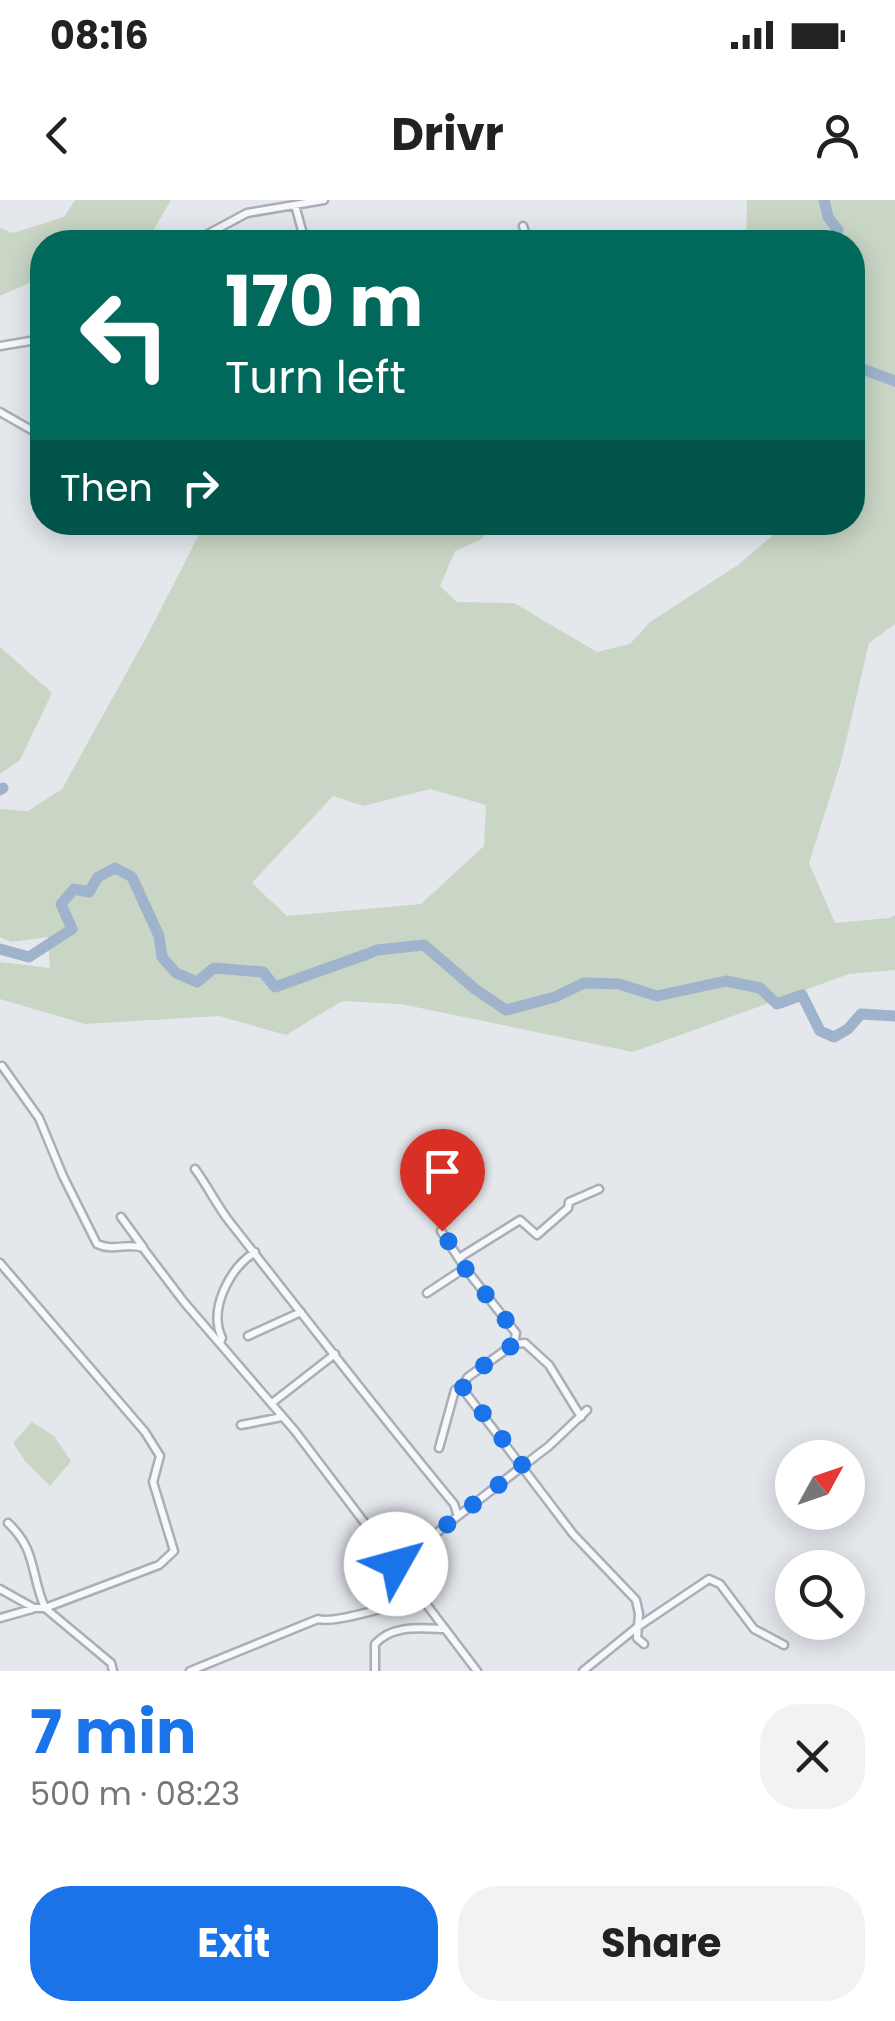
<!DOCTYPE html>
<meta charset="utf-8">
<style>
:root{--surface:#fff;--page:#f2f2f2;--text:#222;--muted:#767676;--accent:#1a73e8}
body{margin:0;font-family:Poppins,sans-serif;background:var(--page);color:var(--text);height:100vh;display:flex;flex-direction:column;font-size:38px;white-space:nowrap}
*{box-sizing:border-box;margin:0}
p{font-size:32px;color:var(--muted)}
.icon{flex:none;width:55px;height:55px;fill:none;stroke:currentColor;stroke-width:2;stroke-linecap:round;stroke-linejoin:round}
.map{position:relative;height:1471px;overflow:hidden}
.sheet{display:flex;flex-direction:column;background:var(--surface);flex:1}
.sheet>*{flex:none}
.hud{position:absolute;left:30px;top:30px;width:835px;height:305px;border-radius:40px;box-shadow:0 5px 25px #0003;background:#00695c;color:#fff;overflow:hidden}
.needle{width:65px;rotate:50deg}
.fabs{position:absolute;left:775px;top:1240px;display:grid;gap:20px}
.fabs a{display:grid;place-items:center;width:90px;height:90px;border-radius:50%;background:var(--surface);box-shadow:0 5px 25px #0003;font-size:50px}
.pin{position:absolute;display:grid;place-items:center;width:85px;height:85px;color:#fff;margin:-102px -42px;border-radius:50% 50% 50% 0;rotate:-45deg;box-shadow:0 0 10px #0007}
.pin .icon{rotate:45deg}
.me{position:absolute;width:110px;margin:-55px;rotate:52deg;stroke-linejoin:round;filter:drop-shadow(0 0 8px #0008)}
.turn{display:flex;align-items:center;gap:35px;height:210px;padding:0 30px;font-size:45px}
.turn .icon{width:130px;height:130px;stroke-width:2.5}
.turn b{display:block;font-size:70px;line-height:85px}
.then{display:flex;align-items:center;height:95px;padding:0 30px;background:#0003;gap:20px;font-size:38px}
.round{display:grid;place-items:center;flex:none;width:105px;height:105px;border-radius:40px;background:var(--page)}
.head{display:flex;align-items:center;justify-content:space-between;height:170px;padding:0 30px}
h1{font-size:60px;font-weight:700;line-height:75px;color:var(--accent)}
.cta{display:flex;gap:20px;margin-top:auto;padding:20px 30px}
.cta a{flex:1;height:115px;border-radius:40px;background:var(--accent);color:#fff;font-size:40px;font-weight:700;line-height:115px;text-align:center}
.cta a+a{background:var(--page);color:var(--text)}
.status{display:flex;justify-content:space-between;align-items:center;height:70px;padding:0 50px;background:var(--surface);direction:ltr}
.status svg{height:28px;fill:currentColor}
header{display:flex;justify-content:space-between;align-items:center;height:130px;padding:0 30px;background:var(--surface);font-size:45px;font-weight:700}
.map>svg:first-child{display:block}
.green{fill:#c9d6c5;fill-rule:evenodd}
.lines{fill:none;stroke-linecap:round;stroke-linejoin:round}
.river{stroke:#9fb4cc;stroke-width:11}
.minor-casing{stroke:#a9aeb7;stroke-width:11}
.minor{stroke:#f7f8fa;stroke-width:6}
.route{stroke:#1a73e8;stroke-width:18;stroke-dasharray:0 32.4}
</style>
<div class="status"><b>08:16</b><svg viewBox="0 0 49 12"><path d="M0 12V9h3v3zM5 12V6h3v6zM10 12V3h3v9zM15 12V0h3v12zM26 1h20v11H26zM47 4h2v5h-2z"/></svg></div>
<header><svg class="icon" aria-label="back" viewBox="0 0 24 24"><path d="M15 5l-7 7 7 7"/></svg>Drivr<svg class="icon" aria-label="person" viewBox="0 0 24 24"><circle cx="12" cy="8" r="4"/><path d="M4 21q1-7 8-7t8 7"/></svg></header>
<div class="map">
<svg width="895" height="1471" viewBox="0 0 895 1471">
<rect width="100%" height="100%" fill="#e4e7ec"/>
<path class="green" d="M75 0H171L153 31 122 42H42V77L0 96V28L13 33 64 17Z
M747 0H895V424L869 443 841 562 809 663 835 723 889 718 895 715V770L849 774 633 852 401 804 342 801 286 835 219 816 85 824 0 799V762L50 768 48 737 11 742 0 737V609L28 611 62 589 147 436 205 323H493L482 339 455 351 440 386 457 402 514 403 597 452 630 444 650 422 738 365 787 323 852 322V42H746ZM430 589 486 605 484 646 421 704 287 716 252 683 333 596 363 606Z
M0 447 52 493 20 560 0 574Z
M32 1222 54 1236 71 1261 50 1286 26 1262 13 1243Z"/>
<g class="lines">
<path class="river" d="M793 42 813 38 835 39 838 30 828 17 824 0
M852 165 895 181
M0 590 3 588
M0 749 29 757 72 729 61 704 74 689 89 692 98 677 115 668 132 677 159 736 162 757 176 773 197 782 214 768 263 772 275 787 367 754
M363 756 377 750 424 745 475 789 506 810 555 797 584 783 619 784 657 796 726 781 760 788 777 804 802 795 820 831 834 837 848 829 861 814 895 816"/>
<defs>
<path id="minor" d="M295 5 303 34 309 42
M523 26 528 42
M193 42 247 13 324 0
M0 146 42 139
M0 212 42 236
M2 866 39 918 63 976 97 1044C114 1052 128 1042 143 1048L184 1102 295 1231 477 1471
M195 969C207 985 216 1004 229 1021 303 1115 377 1211 454 1304L458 1316 396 1365
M121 1017 143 1047
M441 1031 465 1068 516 1133 514 1144 468 1177 462 1186 465 1192 573 1334 636 1400 639 1414 637 1438 644 1444
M459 1058 520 1020 537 1035 568 1008 569 1002 599 989
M0 1063 145 1232 160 1256 153 1282 174 1351 159 1365 45 1408C30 1373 37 1350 8 1323
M427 1093 465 1068
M248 1136 301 1112
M220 1143 222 1138C208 1109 230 1068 255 1052
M515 1144 525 1143 549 1165 581 1217
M272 1203 335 1154
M241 1225 282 1217
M439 1248 455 1190 462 1186
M458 1316 549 1246 587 1210
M0 1389 34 1408H45L111 1463 113 1471
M0 1418 32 1409
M190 1471 318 1419C332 1424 404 1404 417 1395
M375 1471V1444C392 1425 419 1428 443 1429
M583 1471 636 1428 709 1379 720 1384 754 1429 784 1445"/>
</defs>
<use href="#minor" class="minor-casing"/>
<use href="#minor" class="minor"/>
</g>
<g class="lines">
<path class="route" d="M396 1364 523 1266 462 1186 468 1177 514 1144 516 1133 465 1068 442 1031"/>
</g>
</svg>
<div class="fabs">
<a><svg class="needle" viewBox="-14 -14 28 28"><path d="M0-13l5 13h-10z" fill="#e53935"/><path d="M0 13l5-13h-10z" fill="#767676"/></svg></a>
<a><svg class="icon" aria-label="search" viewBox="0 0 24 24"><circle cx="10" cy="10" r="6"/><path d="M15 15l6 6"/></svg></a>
</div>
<div class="pin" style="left:442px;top:1031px;background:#d93025"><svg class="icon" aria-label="arrive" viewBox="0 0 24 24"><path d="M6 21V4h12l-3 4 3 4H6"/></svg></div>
<svg class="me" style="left:396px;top:1364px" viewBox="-20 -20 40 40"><circle r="19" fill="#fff"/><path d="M0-13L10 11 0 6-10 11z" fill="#1a73e8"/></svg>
<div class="hud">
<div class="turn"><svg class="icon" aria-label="left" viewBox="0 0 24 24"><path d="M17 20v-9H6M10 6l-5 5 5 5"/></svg><div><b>170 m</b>Turn left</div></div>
<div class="then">Then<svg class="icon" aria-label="right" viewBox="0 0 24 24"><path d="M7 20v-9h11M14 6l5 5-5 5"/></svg></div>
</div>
</div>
<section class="sheet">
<div class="head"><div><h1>7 min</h1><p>500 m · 08:23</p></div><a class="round"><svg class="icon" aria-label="close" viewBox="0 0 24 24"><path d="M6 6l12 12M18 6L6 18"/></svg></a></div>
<div class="cta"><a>Exit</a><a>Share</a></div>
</section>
